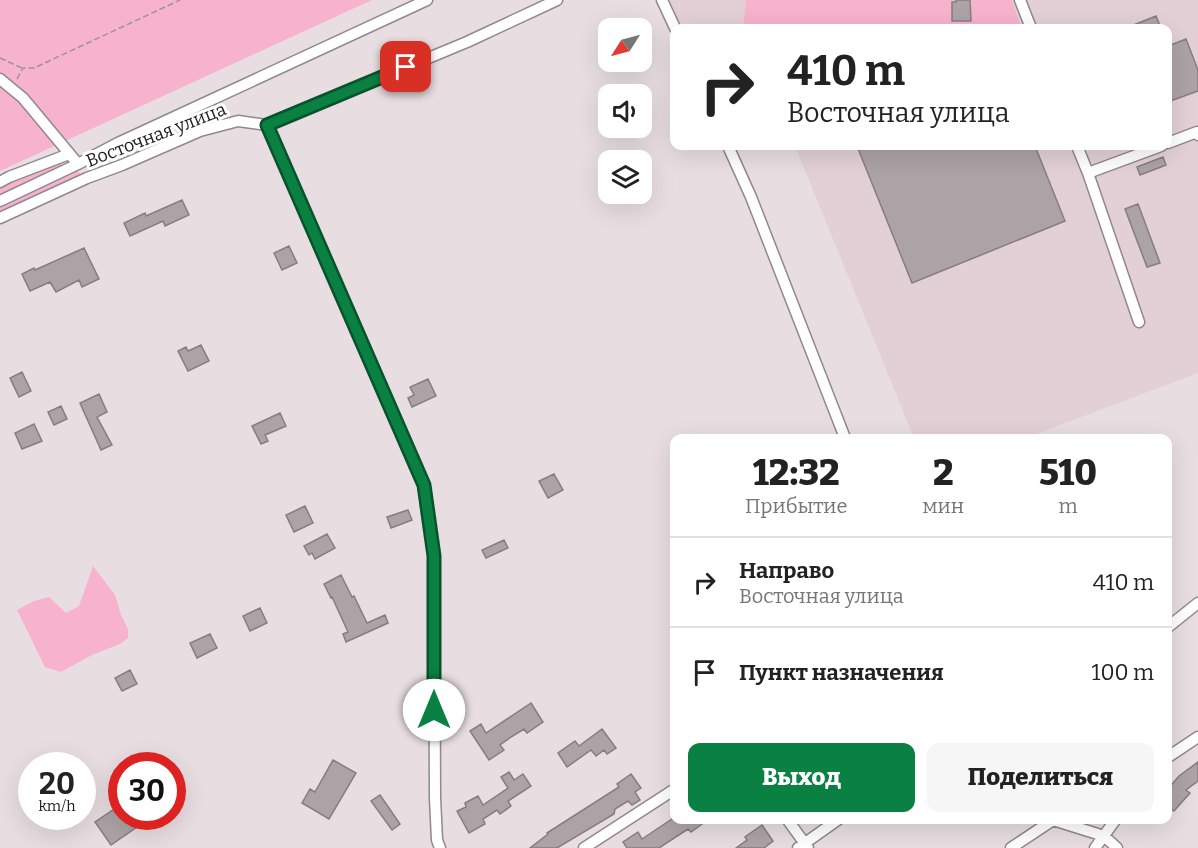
<!DOCTYPE html>
<html lang="ru">
<meta charset="utf-8">
<style>
:root{--surface:#fff;--page:#f6f6f6;--text:#222;--muted:#767676;--line:#e0e0e0;--accent:#0b8043}
body{margin:0;font-family:Bitter,serif;background:var(--page);color:var(--text);height:100vh;display:flex;flex-direction:column;font-size:22px;white-space:nowrap}
*{box-sizing:border-box;margin:0}
p{font-size:20px;color:var(--muted)}
.icon{flex:none;width:33px;height:33px;fill:none;stroke:currentColor;stroke-width:2;stroke-linecap:round;stroke-linejoin:round}
.map{position:relative;flex:1;overflow:hidden}
.side{position:absolute;left:670px;top:434px;width:502px;height:390px;display:flex;flex-direction:column;background:var(--surface);border-radius:12px;box-shadow:0 6px 24px #0002}
.side>*{flex:none}
.guide{position:absolute;left:670px;top:24px;width:502px;height:126px;border-radius:12px;box-shadow:0 6px 24px #0002;background:#fff;color:var(--text);overflow:hidden}
.needle{width:39px;rotate:234deg}
.fabs{position:absolute;left:598px;top:18px;display:grid;gap:12px}
.fabs a{display:grid;place-items:center;width:54px;height:54px;border-radius:12px;background:var(--surface);box-shadow:0 6px 24px #0002;font-size:30px}
.speed{position:absolute;left:18px;top:752px;display:flex;gap:12px;font-size:30px;font-weight:700;text-align:center}
.speed>*{display:grid;place-content:center;width:78px;height:78px;border-radius:50%;background:var(--surface);box-shadow:0 6px 24px #0002;line-height:1}
.speed small{font-size:15px;font-weight:400}
.speed .limit{border:9px solid #d22;background:#fff;color:#111}
.pin{position:absolute;display:grid;place-items:center;width:51px;height:51px;color:#fff;margin:-26px;border-radius:12px;box-shadow:0 3px 9px #0006}
.me{position:absolute;width:66px;margin:-33px;rotate:0deg;stroke-linejoin:round;filter:drop-shadow(0 0 4px #0008)}
.turn{display:flex;align-items:center;gap:21px;height:126px;padding:0 18px;font-size:27px}
.turn .icon{width:78px;height:78px;stroke-width:2.5}
.turn b{display:block;font-size:42px;line-height:51px}
.eta{display:flex;justify-content:space-evenly;align-items:center;height:102px;text-align:center}
.eta b{font-size:36px;font-weight:800;line-height:42px}
.action{display:flex;gap:12px;margin-top:auto;padding:12px 18px}
.action a{flex:1;height:69px;border-radius:12px;background:var(--accent);color:#fff;font-size:24px;font-weight:800;line-height:69px;text-align:center}
.action a+a{background:var(--page);color:var(--text)}
ul{padding:0;list-style:none}
li{display:flex;align-items:center;gap:18px;height:90px;padding:0 18px;border-top:2px solid var(--line)}
li div{flex:1}
li b{display:block;font-size:22px}
li em{font-style:normal}
.map>svg:first-child{display:block}
.built{fill:#e3d0d7}
.green{fill:#f7b2cd}
.building{fill:#aca3a6;stroke:#867d80;stroke-width:1.5}
.lines{fill:none;stroke-linecap:round;stroke-linejoin:round}
.minor-casing{stroke:#92888c;stroke-width:13}
.path{stroke:#9c9497;stroke-width:1.5;stroke-dasharray:6 3;stroke-linecap:butt}
.minor{stroke:#fff;stroke-width:10}
.route-casing{stroke:#07532c;stroke-width:15}
.route{stroke:#0b8043;stroke-width:10}
.labels{text-anchor:middle;stroke-width:6;stroke-linejoin:round;paint-order:stroke}
.street-label{font-size:18px;fill:#1f1b1c;stroke:#fff}
</style>
<div class="map">
<svg width="1198" height="848" viewBox="0 0 1198 848">
<rect width="100%" height="100%" fill="#e8dee2"/>
<path class="built" d="M669 0H1198V373L1026 438H914L795 146H1168V28H680Z"/>
<path class="green" d="M0 0H372L0 171Z
M746 0H1012L1021 28H743Z
M57 163 61 164V169L0 195V187L17 178Z
M77 169 82 177 0 215V205Z
M93 566 115 595 121 615 128 629V638L120 644 92 655 61 672 45 667 17 610 34 601 49 597 66 613 79 606Z"/>
<path class="building" d="M956 0H970L971 21H952V2H956Z
M1156 16 1161 28H1126Z
M1186 39 1198 70V91L1168 102V46Z
M857 146H1035L1065 221 912 283Z
M1163 157 1166 165 1140 175 1137 167Z
M182 200 189 215 165 226 163 221 130 236 124 223 145 213 146 216Z
M1138 204 1160 263 1147 267 1125 209Z
M289 246 297 263 282 270 274 253Z
M84 248 99 279 82 287 79 280 56 292 50 282 30 291 22 274 34 268 35 270Z
M201 345 209 361 188 371 178 351 186 347 188 351Z
M22 372 31 391 19 397 10 378Z
M428 379 436 396 412 407 408 398 414 395 410 387Z
M99 394 107 412 97 417 112 445 101 450 80 403Z
M61 406 67 419 54 425 48 412Z
M280 413 286 426 265 435 268 441 261 444 252 426Z
M34 424 42 441 22 449 15 433Z
M554 474 563 490 548 498 539 481Z
M305 506 313 523 294 532 286 515Z
M408 510 412 520 391 528 387 517Z
M327 534 335 548 315 559 312 553 309 555 304 546Z
M504 540 508 548 486 558 482 550Z
M341 575 352 597 354 596 367 623 385 615 388 623 346 642 343 634 348 632 332 597 331 598 324 584Z
M260 608 267 623 250 631 243 616Z
M210 634 217 648 197 658 190 643Z
M130 670 137 684 122 691 115 678Z
M531 703 543 722 527 733 524 729 511 737 500 745 504 750 489 760 470 731 481 724 486 733Z
M602 729 616 748 607 754 604 750 596 756 591 750 567 767 558 753 575 741 579 746Z
M333 760 356 773 329 819 302 803 310 789 315 792Z
M1198 762V781L1186 790 1190 793 1174 811 1168 806V789L1179 776Z
M509 772 514 780 523 774 531 786 508 801 511 806 500 814 497 810 483 819 485 824 469 833 457 811 466 807 465 803 478 796 483 805 508 788 501 777Z
M631 774 641 788 635 792 640 800 632 805 628 801 615 809 614 814 557 848H530L548 834 547 833 619 787 617 784Z
M380 795 400 824 392 830 371 801Z
M122 804V816H153L111 845 95 822Z
M672 819H709L691 832 688 829 659 848H627L623 842 638 832 642 839Z
M762 825 773 841 764 848H736L747 840 745 837Z"/>
<g class="lines">
<defs>
<path id="minor" d="M662 0 675 28
M1020 0 1031 28
M0 79 23 98 78 164
M267 125 424 485 434 556 435 798 437 840 440 848
M1168 143 1197 132 1198 135
M728 146 751 197 845 438
M1077 146 1088 173 1139 322
M1088 173 1161 146
M0 182 9 177 69 154
M0 201 78 164 118 143 427 0
M0 218 87 178 122 165 200 131 238 121 267 125 467 42 557 0
M1168 627 1198 603
M1168 757 1198 737
M787 819 808 848
M584 848 675 789
M798 848 839 819
M1011 848 1053 820 1104 836 1117 848
M1095 848 1116 819"/>
</defs>
<use href="#minor" class="minor-casing"/>
<path class="path" d="M0 58 22 68
M17 79 23 68H34L180 0"/>
<use href="#minor" class="minor"/>
</g>
<g class="lines">
<defs>
<path id="route" d="M406 67 267 125 424 485 434 556V710"/>
</defs>
<use href="#route" class="route-casing"/>
<use href="#route" class="route"/>
</g>
<g class="labels">
<g class="street-label">
<text transform="translate(156 135) rotate(-21)" y="6">Восточная улица</text>
</g>
</g>
</svg>
<div class="fabs">
<a><svg class="needle" viewBox="-14 -14 28 28"><path d="M0-13l5 13h-10z" fill="#e53935"/><path d="M0 13l5-13h-10z" fill="#767676"/></svg></a>
<a><svg class="icon" aria-label="sound" viewBox="0 0 24 24"><path d="M4 9h4l5-4v14l-5-4H4zM17 9q2 3 0 6"/></svg></a>
<a><svg class="icon" aria-label="layers" viewBox="0 0 24 24"><path d="M12 4l9 5-9 5-9-5zM3 14l9 5 9-5"/></svg></a>
</div>
<div class="speed"><div>20<small>km/h</small></div><div class="limit">30</div></div>
<div class="pin" style="left:406px;top:67px;background:#d93025"><svg class="icon" aria-label="arrive" viewBox="0 0 24 24"><path d="M6 21V4h12l-3 4 3 4H6"/></svg></div>
<svg class="me" style="left:434px;top:710px" viewBox="-20 -20 40 40"><circle r="19" fill="#fff"/><path d="M0-13L10 11 0 6-10 11z" fill="#0b8043"/></svg>
<div class="guide">
<div class="turn"><svg class="icon" aria-label="right" viewBox="0 0 24 24"><path d="M7 20v-9h11M14 6l5 5-5 5"/></svg><div><b>410 m</b>Восточная улица</div></div>
</div>
<section class="side">
<div class="eta">
<div><b>12:32</b><p>Прибытие</p></div>
<div><b>2</b><p>мин</p></div>
<div><b>510</b><p>m</p></div>
</div>
<ul>
<li><svg class="icon" aria-label="right" viewBox="0 0 24 24"><path d="M7 20v-9h11M14 6l5 5-5 5"/></svg><div><b>Направо</b><p>Восточная улица</p></div><em>410 m</em></li>
<li><svg class="icon" aria-label="arrive" viewBox="0 0 24 24"><path d="M6 21V4h12l-3 4 3 4H6"/></svg><div><b>Пункт назначения</b></div><em>100 m</em></li>
</ul>
<div class="action"><a>Выход</a><a>Поделиться</a></div>
</section>
</div>
